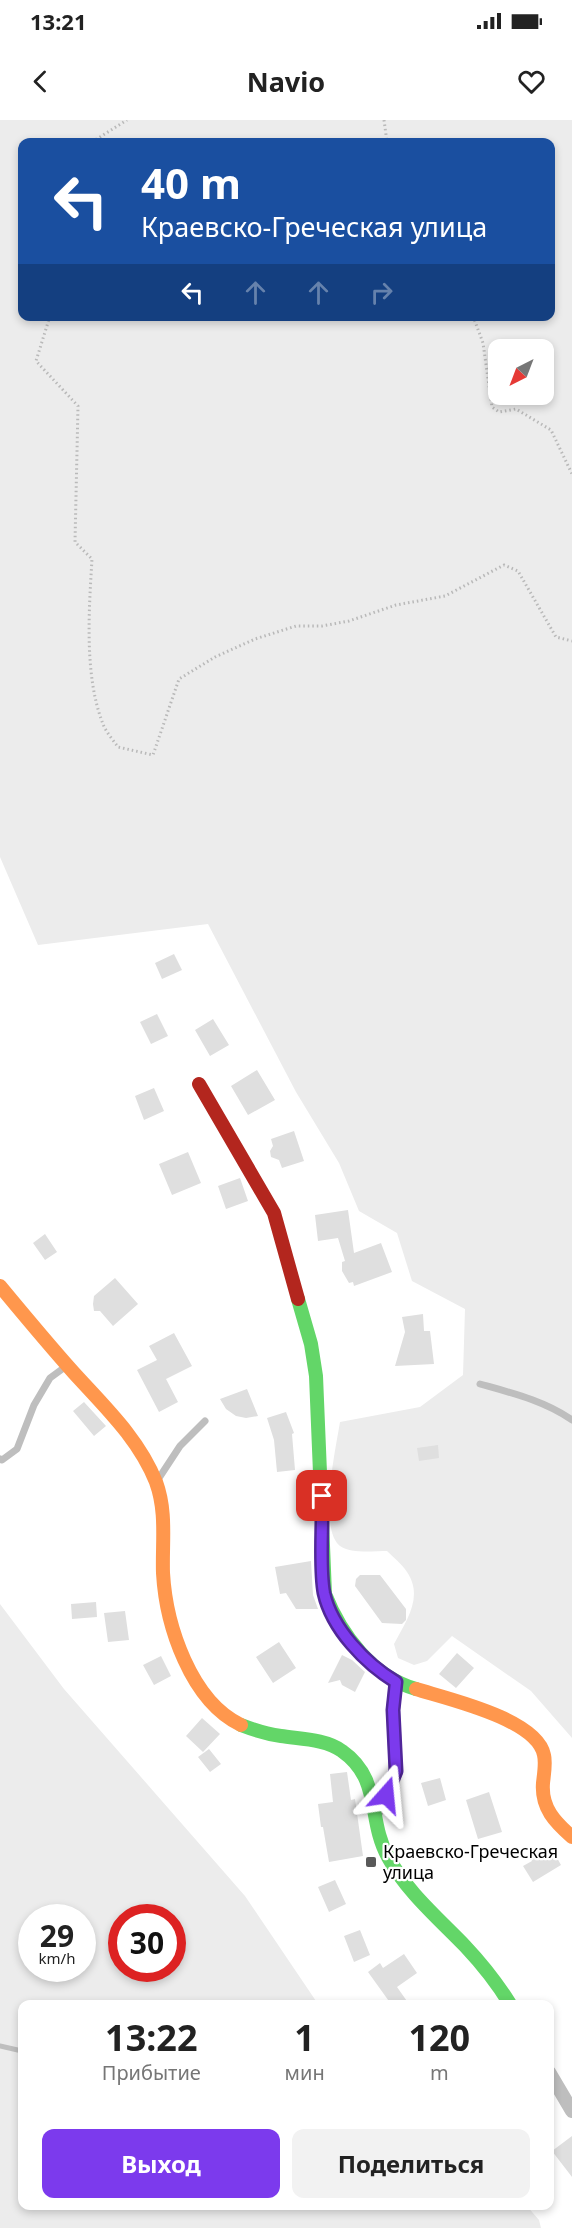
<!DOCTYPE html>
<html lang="ru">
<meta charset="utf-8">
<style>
:root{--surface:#fff;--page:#f2f2f2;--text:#222;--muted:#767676;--accent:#7c3aed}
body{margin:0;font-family:"Noto Sans",sans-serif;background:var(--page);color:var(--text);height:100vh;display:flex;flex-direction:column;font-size:22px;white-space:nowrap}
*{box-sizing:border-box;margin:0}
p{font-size:20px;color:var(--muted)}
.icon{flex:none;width:33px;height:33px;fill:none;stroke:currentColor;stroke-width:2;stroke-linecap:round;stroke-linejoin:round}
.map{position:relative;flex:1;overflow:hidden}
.panel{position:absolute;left:18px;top:1880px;width:536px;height:210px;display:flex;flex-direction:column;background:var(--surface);border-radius:12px;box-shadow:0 3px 9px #0003}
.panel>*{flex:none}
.banner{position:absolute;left:18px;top:18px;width:537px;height:183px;border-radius:12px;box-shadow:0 3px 9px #0003;background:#1a4fa0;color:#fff;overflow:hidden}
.needle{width:39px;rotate:222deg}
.controls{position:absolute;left:488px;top:219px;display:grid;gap:12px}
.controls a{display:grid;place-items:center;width:66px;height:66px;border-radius:12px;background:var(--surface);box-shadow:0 3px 9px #0003;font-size:30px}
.speed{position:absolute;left:18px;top:1784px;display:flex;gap:12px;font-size:30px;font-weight:700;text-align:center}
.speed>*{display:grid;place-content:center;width:78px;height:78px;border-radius:50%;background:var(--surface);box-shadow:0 3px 9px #0003;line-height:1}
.speed small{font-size:15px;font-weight:400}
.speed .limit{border:9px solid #d22;background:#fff;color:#111}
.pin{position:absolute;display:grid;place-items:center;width:51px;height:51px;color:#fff;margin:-26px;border-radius:12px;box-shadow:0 3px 9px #0006}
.me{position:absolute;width:66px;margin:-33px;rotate:18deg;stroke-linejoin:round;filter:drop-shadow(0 0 4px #0008)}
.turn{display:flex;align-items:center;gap:21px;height:126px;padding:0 24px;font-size:27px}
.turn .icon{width:78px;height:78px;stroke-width:2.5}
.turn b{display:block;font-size:42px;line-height:51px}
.lanes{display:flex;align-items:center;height:57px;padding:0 24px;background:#0003;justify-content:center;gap:30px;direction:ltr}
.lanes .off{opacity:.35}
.eta{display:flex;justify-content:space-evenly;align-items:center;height:102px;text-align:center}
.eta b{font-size:36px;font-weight:700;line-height:42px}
.action{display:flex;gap:12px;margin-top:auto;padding:12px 24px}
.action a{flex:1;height:69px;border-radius:12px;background:var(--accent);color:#fff;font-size:24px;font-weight:700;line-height:69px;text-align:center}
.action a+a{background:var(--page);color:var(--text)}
.status{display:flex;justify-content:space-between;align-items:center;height:42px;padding:0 30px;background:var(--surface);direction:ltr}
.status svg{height:16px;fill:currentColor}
header{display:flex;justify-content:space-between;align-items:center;height:78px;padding:0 24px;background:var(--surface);font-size:27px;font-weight:700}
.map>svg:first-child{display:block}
.green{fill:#ececec;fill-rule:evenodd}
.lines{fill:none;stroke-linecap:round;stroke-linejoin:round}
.stream{stroke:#bfbfbf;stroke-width:5}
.building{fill:#dfdfdf}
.path{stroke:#b9b9b9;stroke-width:3;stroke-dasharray:1.5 3;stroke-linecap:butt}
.lane{stroke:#bebebe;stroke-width:7}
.street{stroke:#bebebe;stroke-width:14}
.fast{stroke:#63d668;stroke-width:14}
.slow{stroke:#ff974d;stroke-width:14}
.jam{stroke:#b3261e;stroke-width:14}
.route-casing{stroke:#51269a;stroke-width:15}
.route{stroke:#7c3aed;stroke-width:10}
.poi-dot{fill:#595959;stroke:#fff;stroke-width:2}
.labels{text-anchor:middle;stroke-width:4.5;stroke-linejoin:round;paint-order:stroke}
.poi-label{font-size:18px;fill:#000;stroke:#fff;text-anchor:start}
</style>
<div class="status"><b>13:21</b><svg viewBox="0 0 49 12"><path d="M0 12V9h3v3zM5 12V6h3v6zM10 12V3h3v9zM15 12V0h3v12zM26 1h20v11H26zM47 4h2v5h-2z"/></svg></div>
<header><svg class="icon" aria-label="back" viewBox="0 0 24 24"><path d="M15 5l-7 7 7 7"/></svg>Navio<svg class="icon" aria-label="heart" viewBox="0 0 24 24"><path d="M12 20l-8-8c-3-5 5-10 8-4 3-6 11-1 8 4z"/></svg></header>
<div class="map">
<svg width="572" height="2108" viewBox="0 0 572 2108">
<rect width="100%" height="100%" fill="#fff"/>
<path class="green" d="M0 0H572V1618L531 1571 452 1516 427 1541 414 1545 398 1538 394 1524C406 1501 424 1477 407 1452 402 1444 393 1437 387 1431 374 1431 351 1434 340 1426 318 1409 336 1327 340 1302L420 1287 463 1255 465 1189 412 1161 397 1113 359 1091 339 1043 296 972 208 804 38 825 0 737ZM22 22H550V196H22ZM498 230H543V274H498Z
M0 1484 64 1569 245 1776 318 1884H22V2085H526L539 2100 541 2108H0ZM32 1797H82V1848H32ZM122 1797H172V1848H122Z"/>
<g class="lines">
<path class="stream" d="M0 1926 22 1931"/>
</g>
<path class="building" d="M174 834 182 850 162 859 155 843Z
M157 894 168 916 151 924 140 902Z
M213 899 229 925 210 936 195 910Z
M257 950 275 980 248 995 231 966Z
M154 968 164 991 144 1000 135 976Z
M294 1011 304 1041 282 1048 279 1040 271 1037 270 1031 273 1026 271 1019Z
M188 1032 201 1063 172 1075 159 1044Z
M240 1058 248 1081 226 1089 218 1066Z
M348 1090 354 1133 381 1123 392 1152 354 1166 353 1162 349 1163 342 1151V1142L345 1141 338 1118 318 1121 315 1095Z
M45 1114 57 1132 45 1140 33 1123Z
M115 1158 138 1184 113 1206 100 1191H94L93 1184 94 1176Z
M423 1194 424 1211H430L434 1244 395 1246 405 1212 402 1197Z
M174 1213 192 1246 166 1259 178 1282 159 1292 137 1250 157 1240 149 1226Z
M247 1269 258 1296 246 1298 236 1296 226 1289 220 1279Z
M84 1282 106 1306 94 1316 73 1291Z
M286 1292 294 1313 292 1314 295 1350 277 1352 274 1320 267 1298Z
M438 1325 439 1338 419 1341 417 1328Z
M311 1441 313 1475 318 1489H296L286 1473 280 1474 275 1447Z
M360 1455H380L406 1489V1500L402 1504 382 1503 355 1466 356 1459Z
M96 1482 97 1497 72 1499 71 1484Z
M125 1491 129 1520 108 1522 104 1493Z
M279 1522 296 1548 273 1563 256 1537Z
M457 1533 474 1548 456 1568 439 1554Z
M342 1535 352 1540 365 1552 355 1572 342 1565 340 1560 328 1563Z
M161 1536 171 1556 154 1565 143 1545Z
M202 1598 220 1614 203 1632 186 1616Z
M209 1629 221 1644 210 1652 198 1637Z
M347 1652 351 1680 355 1679 363 1736 329 1742 323 1707H321L318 1684 333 1682 330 1654Z
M440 1658 446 1680 428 1686 421 1663Z
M489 1672 502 1712 478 1719 466 1680Z
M552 1729 561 1745 533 1762 523 1746 532 1741 530 1737 541 1730 544 1733Z
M335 1760 346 1784 329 1792 318 1767Z
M360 1810 370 1835 354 1842 344 1816Z
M404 1834 417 1853 397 1867 409 1884H391L368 1852 380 1843 383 1848Z
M572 2016V2057L552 2031Z"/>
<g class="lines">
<path class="path" d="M384 0 387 22
M92 22 127 0
M50 196 36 241 78 286 75 422 92 439C89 490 84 556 103 604 106 612 113 620 118 627L153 635 179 559 215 537 255 519 296 506H322L349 501 396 485 445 476 504 445 518 451 556 517 572 521
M473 196 483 223 492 287 499 292 516 289 551 310 572 354"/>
<path class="lane" d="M480 1264C512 1273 545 1281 572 1300
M0 1339 2 1340 17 1329 34 1285 50 1258 65 1247
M159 1358 180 1326 205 1301"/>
<path class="street" d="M376 1692 392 1664 396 1651 393 1590 396 1562
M549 1952 572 1991"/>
<path class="fast" d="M298 1179 311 1224 316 1256 325 1474C341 1515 373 1557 416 1569
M241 1605C254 1610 267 1614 281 1616 300 1619 326 1619 342 1631 382 1659 367 1699 388 1737 407 1772 438 1798 465 1826 482 1844 497 1863 510 1884"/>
<path class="slow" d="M0 1166C24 1195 49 1225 74 1253 105 1287 139 1319 156 1362 167 1392 162 1422 163 1453 166 1506 191 1581 241 1605
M416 1569C448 1579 537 1599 544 1635 546 1643 544 1654 543 1663 541 1688 555 1702 572 1717"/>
<path class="jam" d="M199 964 274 1093 298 1179"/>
</g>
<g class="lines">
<defs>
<path id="route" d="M322 1376C323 1405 319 1447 324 1473 332 1509 366 1544 396 1562L393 1590 396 1651 386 1675"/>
</defs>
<use href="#route" class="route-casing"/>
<use href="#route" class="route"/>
</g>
<rect class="poi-dot" x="365" y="1736" width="12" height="12" rx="3"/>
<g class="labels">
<g class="poi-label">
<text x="383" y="1738">Краевско-Греческая<tspan x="383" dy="21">улица</tspan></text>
</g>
</g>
</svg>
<div class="controls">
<a><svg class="needle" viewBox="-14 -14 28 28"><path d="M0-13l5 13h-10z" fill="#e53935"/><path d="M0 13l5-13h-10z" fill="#767676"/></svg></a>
</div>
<div class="speed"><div>29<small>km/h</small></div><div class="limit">30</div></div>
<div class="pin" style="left:322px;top:1376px;background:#d93025"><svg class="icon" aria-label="arrive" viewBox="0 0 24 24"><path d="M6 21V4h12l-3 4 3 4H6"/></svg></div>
<svg class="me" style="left:386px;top:1675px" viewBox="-20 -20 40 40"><path d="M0-17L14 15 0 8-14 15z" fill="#7c3aed" stroke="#fff" stroke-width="4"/></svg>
<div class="banner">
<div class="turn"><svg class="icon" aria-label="left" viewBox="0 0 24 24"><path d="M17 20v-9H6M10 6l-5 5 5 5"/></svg><div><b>40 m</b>Краевско-Греческая улица</div></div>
<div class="lanes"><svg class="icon" aria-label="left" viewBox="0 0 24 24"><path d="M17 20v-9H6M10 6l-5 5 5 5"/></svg><svg class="icon off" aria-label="ahead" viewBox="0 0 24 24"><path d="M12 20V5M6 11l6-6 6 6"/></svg><svg class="icon off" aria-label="ahead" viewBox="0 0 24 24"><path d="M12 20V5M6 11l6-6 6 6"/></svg><svg class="icon off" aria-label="right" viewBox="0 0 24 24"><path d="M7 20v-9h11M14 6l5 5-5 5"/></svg></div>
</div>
<section class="panel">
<div class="eta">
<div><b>13:22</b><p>Прибытие</p></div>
<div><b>1</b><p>мин</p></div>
<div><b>120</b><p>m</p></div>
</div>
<div class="action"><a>Выход</a><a>Поделиться</a></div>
</section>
</div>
